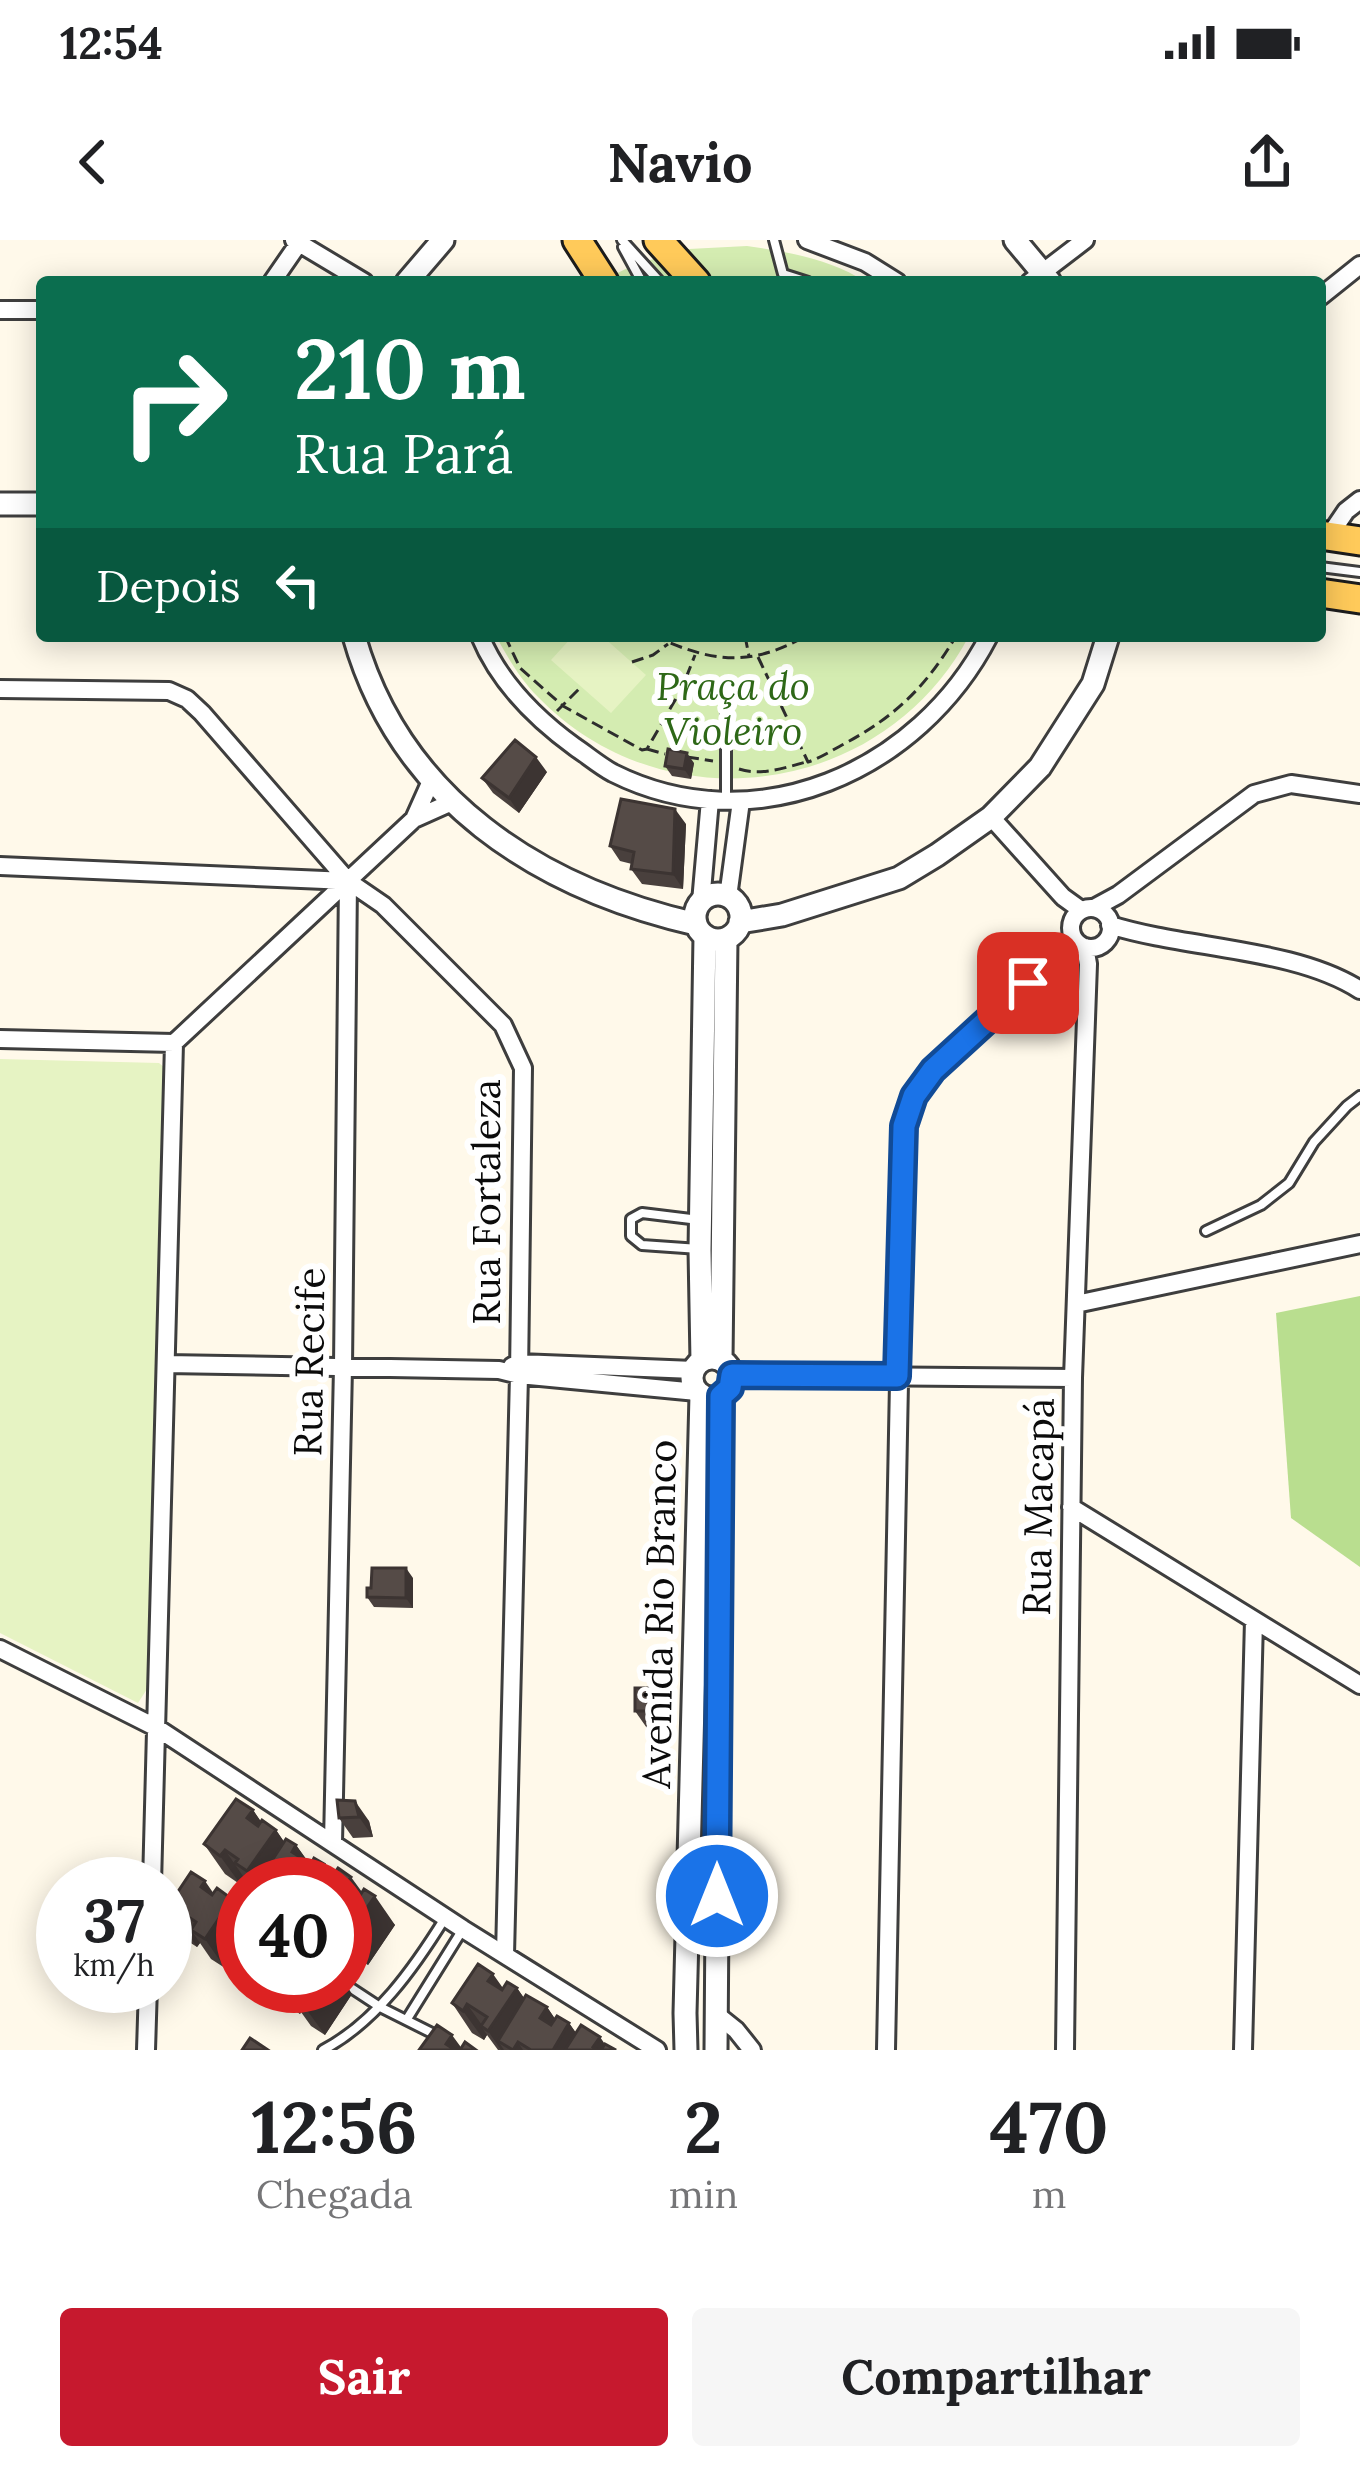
<!DOCTYPE html>
<html lang="pt">
<meta charset="utf-8">
<style>
:root{--surface:#fff;--page:#f6f6f6;--text:#202124;--muted:#757577;--accent:#c6192e}
body{margin:0;font-family:Lora,serif;background:var(--page);color:var(--text);height:100vh;display:flex;flex-direction:column;font-size:45px;white-space:nowrap}
*{box-sizing:border-box;margin:0}
p{font-size:39px;color:var(--muted)}
.icon{flex:none;width:66px;height:66px;fill:none;stroke:currentColor;stroke-width:2;stroke-linecap:round;stroke-linejoin:round}
.map{position:relative;height:1810px;overflow:hidden}
.panel{display:flex;flex-direction:column;background:var(--surface);flex:1}
.panel>*{flex:none}
.top-card{position:absolute;left:36px;top:36px;width:1290px;height:366px;border-radius:12px;box-shadow:0 6px 30px #0003;background:#0b6e4f;color:#fff;overflow:hidden}
.speed{position:absolute;left:36px;top:1617px;display:flex;gap:24px;font-size:60px;font-weight:700;text-align:center}
.speed>*{display:grid;place-content:center;width:156px;height:156px;border-radius:50%;background:var(--surface);box-shadow:0 6px 30px #0003;line-height:1}
.speed small{font-size:30px;font-weight:400}
.speed .limit{border:18px solid #d22;background:#fff;color:#111}
.pin{position:absolute;display:grid;place-items:center;width:102px;height:102px;color:#fff;margin:-51px;border-radius:24px;box-shadow:0 6px 18px #0006}
.me{position:absolute;width:132px;margin:-66px;rotate:0deg;stroke-linejoin:round;filter:drop-shadow(0 0 9px #0008)}
.turn{display:flex;align-items:center;gap:42px;height:252px;padding:0 60px;font-size:54px}
.turn .icon{width:156px;height:156px;stroke-width:2.5}
.turn b{display:block;font-size:84px;line-height:102px}
.then{display:flex;align-items:center;height:114px;padding:0 60px;background:#0003;gap:24px;font-size:45px}
.eta{display:flex;justify-content:space-evenly;align-items:center;height:204px;text-align:center}
.eta b{font-size:72px;font-weight:700;line-height:84px}
.button{display:flex;gap:24px;margin-top:auto;padding:24px 60px}
.button a{flex:1;height:138px;border-radius:12px;background:var(--accent);color:#fff;font-size:48px;font-weight:700;line-height:138px;text-align:center}
.button a+a{background:var(--page);color:var(--text)}
.status{display:flex;justify-content:space-between;align-items:center;height:84px;padding:0 60px;background:var(--surface);direction:ltr}
.status svg{height:33px;fill:currentColor}
header{display:flex;justify-content:space-between;align-items:center;height:156px;padding:0 60px;background:var(--surface);font-size:54px;font-weight:700}
.map>svg:first-child{display:block}
.green{fill:#d4ecb1}
.forest{fill:#b9de8f}
.pitch{fill:#e6f3c3}
.lines{fill:none;stroke-linecap:round;stroke-linejoin:round}
.service-casing{stroke:#3e3e3e;stroke-width:14}
.minor-casing{stroke:#3e3e3e;stroke-width:22}
.tertiary-casing{stroke:#3e3e3e;stroke-width:27}
.primary-casing{stroke:#1c1c1c;stroke-width:33}
.path{stroke:#2d2d2d;stroke-width:3;stroke-dasharray:12 6;stroke-linecap:butt}
.service{stroke:#fff;stroke-width:8}
.minor{stroke:#fff;stroke-width:16}
.tertiary{stroke:#fff;stroke-width:21}
.primary{stroke:#ffca5a;stroke-width:27}
.wall{fill:#49403d}
.shaded-wall{fill:#3c3432}
.building{fill:#554b47;stroke:#3c3432;stroke-width:3}
.route-casing{stroke:#114b97;stroke-width:30}
.route{stroke:#1a73e8;stroke-width:21}
.labels{text-anchor:middle;stroke-width:12;stroke-linejoin:round;paint-order:stroke}
.park-label{font-size:39px;font-style:italic;fill:#2e6817;stroke:#fff}
.street-label{font-size:39px;fill:#0b0b0b;stroke:#fff}
</style>
<div class="status"><b>12:54</b><svg viewBox="0 0 49 12"><path d="M0 12V9h3v3zM5 12V6h3v6zM10 12V3h3v9zM15 12V0h3v12zM26 1h20v11H26zM47 4h2v5h-2z"/></svg></div>
<header><svg class="icon" aria-label="back" viewBox="0 0 24 24"><path d="M15 5l-7 7 7 7"/></svg>Navio<svg class="icon" aria-label="share" viewBox="0 0 24 24"><path d="M12 15V3M7 8l5-5 5 5M5 13v7h14v-7"/></svg></header>
<div class="map">
<svg width="1360" height="1810" viewBox="0 0 1360 1810">
<rect width="100%" height="100%" fill="#fff9ea"/>
<path class="green" d="M747 6C789 12 830 19 866 42H599L636 24 689 9Z
M496 396H969C884 556 665 588 538 457 520 439 508 418 496 396Z"/>
<path class="forest" d="M1360 1056V1327L1291 1278 1276 1073Z"/>
<path class="pitch" d="M573 396H602L646 435 611 473 551 420Z
M0 819 159 823 165 828 149 1446 138 1463 0 1393Z"/>
<g class="lines">
<defs>
<path id="service" d="M622 0 660 42
M774 0 783 34 808 42
M623 7 642 42
M1320 327 1360 332
M726 559V452
M1206 991 1261 965 1289 943 1314 902 1347 866 1360 856
M699 1009 642 1005 631 996V979L642 973 699 980
M345 1744 380 1767 438 1796
M407 1779 463 1689
M323 1810C376 1782 414 1728 445 1678"/>
<path id="minor" d="M294 0 364 42
M807 0 865 22 897 42
M272 42 301 0
M1030 42 1085 0
M1320 57 1360 25
M0 70H42
M1329 296 1346 271 1360 260
M480 396C499 442 535 478 575 507 587 515 600 526 613 533 755 604 919 532 989 396
M0 449 169 451 187 459 202 473 348 641 383 665 503 785 523 828 519 1135 505 1715
M991 577 1063 657 1081 670
M414 579 431 541
M0 626 348 641
M728 657 741 561
M701 662 710 560
M1094 668 1118 655 1254 554 1291 544 1360 554
M1071 688a20 20 0 1 1 40 0a20 20 0 1 1-40 0Z
M1110 685C1186 709 1295 708 1360 750
M0 799 174 803 414 579 452 562
M1076 1064 1360 1004
M166 1124 499 1130 519 1135 697 1152
M512 1126 519 1123 694 1130
M732 1135 1073 1138
M1071 1267 1360 1445
M0 1409 157 1488 463 1689 657 1810
M333 1603 343 1127 348 641
M152 1644 174 803
M716 1774 736 1790 752 1810
M146 1810 148 1746
M886 1810 904 886 914 856 933 829 1059 715 1073 697
M1065 1810 1073 1138 1088 724 1085 707
M1243 1810 1254 1380"/>
<path id="tertiary" d="M1015 0 1050 42
M407 42 443 0
M0 264H42
M354 396C400 559 538 648 696 684
M695 677a23 23 0 1 1 46 0a23 23 0 1 1-46 0Z
M740 682 782 675 899 638 937 615 991 577 1040 527 1093 444 1108 396
M692 1138a20 20 0 1 1 40 0a20 20 0 1 1-40 0Z
M721 1120 726 699
M702 1121 700 1010 705 696
M686 1810 685 1773 701 1155
M716 1810 721 1156"/>
<path id="primary" d="M577 0 604 42
M658 0 696 42
M1320 295 1360 301
M1320 353 1360 359"/>
</defs>
<use href="#service" class="service-casing"/>
<use href="#minor" class="minor-casing"/>
<use href="#tertiary" class="tertiary-casing"/>
<use href="#primary" class="primary-casing"/>
<path class="path" d="M505 396 520 428 563 466 642 510 647 509 682 448 695 415
M654 396C712 422 748 428 806 396
M745 396 749 416
M758 417 808 522C820 518 831 511 842 505 895 477 926 447 956 396
M632 422 653 415 668 404
M557 471 581 447
M647 509 665 514
M687 517 713 521
M739 529C761 536 784 528 806 522"/>
<use href="#service" class="service"/>
<use href="#minor" class="minor"/>
<use href="#tertiary" class="tertiary"/>
<use href="#primary" class="primary"/>
</g>
<path class="wall" d="M694 523 691 539 672 536 665 526Z
M547 532 519 573 493 553 482 538Z
M686 584 683 649 642 644 631 629 632 624 620 621 610 606Z
M413 1338V1368L374 1367 367 1357Z
M675 1468V1491H649L635 1471Z
M337 1560 369 1581 373 1597 353 1598 339 1578Z
M253 1570 261 1582 276 1590 284 1602 296 1605 308 1622 311 1624H324L332 1636 362 1652 395 1685 368 1725 359 1719 350 1705 345 1704V1644H250L245 1639 241 1645 225 1634 204 1604Z
M213 1653 243 1669V1739L236 1734 229 1724 225 1728 211 1719 200 1703 197 1707 186 1700 165 1671Z
M345 1744 352 1754 325 1795 311 1786 301 1772 300 1774 286 1765 279 1754 276 1759 264 1751 260 1746H345Z
M503 1748H517L524 1758 547 1767 555 1779 569 1783 576 1793 616 1810H498L487 1795 484 1800 472 1793 452 1763Z"/>
<path class="shaded-wall" d="M687 513 694 523 691 539 684 529Z
M536 517 547 532 519 573 509 558Z
M675 569 686 584 683 649 673 634Z
M406 1328 413 1338V1368L406 1358Z
M661 1448 675 1468V1491L661 1471Z
M355 1561 369 1581 373 1597 359 1577Z
M253 1570 271 1596 276 1590 296 1619 260 1639 263 1644H256L247 1631V1578Z
M296 1605 317 1634 292 1612Z
M225 1610 245 1639 241 1645 220 1616Z
M324 1624 338 1644H311Z
M351 1637 370 1663 375 1656 395 1685 368 1725 348 1695 346 1644Z
M205 1641 225 1670 232 1659 243 1674 233 1708 243 1722V1733L229 1714 215 1705 229 1724 225 1728 205 1699 201 1647Z
M181 1672 195 1693 191 1690 200 1703 197 1707 177 1678Z
M493 1734 510 1758 517 1748 537 1777 519 1804 523 1810H513L498 1801 504 1810H501L488 1791V1741Z
M345 1744 352 1754 325 1795 304 1766 317 1746H345Z
M267 1746H273L279 1754 276 1759Z
M280 1746H287L298 1762 290 1757 301 1772 300 1774Z
M467 1764 484 1788 481 1786 487 1795 484 1800 463 1771Z
M547 1767 564 1792 569 1783 588 1810H553L540 1778Z
M452 1795 463 1810H450L446 1804Z
M600 1797 609 1810H595L593 1807Z"/>
<path class="building" d="M515 500 536 517 509 558 482 538Z
M668 509 687 513 684 529 665 526Z
M621 559 675 569 673 634 631 629 634 612 610 606Z
M372 1328H406V1358L367 1357V1348H371Z
M635 1448H661V1471H635Z
M236 1559 253 1570 247 1578 258 1586 262 1580 276 1590 247 1631 235 1623 238 1619 225 1610 220 1616 204 1604Z
M337 1560 355 1561 359 1577 339 1578Z
M286 1599 296 1605 292 1612 311 1624 314 1618 324 1624 311 1644H271L260 1639Z
M338 1628 351 1637 346 1644 361 1654 364 1649 375 1656 348 1695 345 1694V1644H327Z
M191 1632 205 1641 201 1647 212 1655 217 1648 232 1659 205 1699 191 1690 196 1682 181 1672 177 1678 165 1671Z
M240 1666 243 1669V1714L233 1708 229 1714 215 1705Z
M478 1724 493 1734 488 1741 502 1750 507 1742 517 1748 488 1791 481 1786 487 1777 467 1764 463 1771 452 1763Z
M292 1746H317L304 1766 290 1757 296 1749Z
M526 1755 547 1767 540 1778 551 1785 557 1776 569 1783 553 1810H531L518 1802 513 1810 498 1801Z
M437 1785 452 1795 446 1804 455 1810H419Z
M581 1785 600 1797 593 1807 598 1810H565Z
M250 1798 268 1810H242Z
M465 1802 476 1810H460Z
M605 1804 616 1810H601Z"/>
<g class="lines">
<defs>
<path id="route" d="M717 1656 721 1156 730 1148 732 1135 897 1136 904 886 914 856 933 830 1028 743"/>
</defs>
<use href="#route" class="route-casing"/>
<use href="#route" class="route"/>
</g>
<g class="labels">
<g class="park-label">
<text x="733" y="460">Praça do<tspan x="733" dy="45">Violeiro</tspan></text>
</g>
<g class="street-label">
<text transform="translate(486 962) rotate(-90)" y="14">Rua Fortaleza</text>
<text transform="translate(309 1122) rotate(-89)" y="14">Rua Recife</text>
<text transform="translate(1038 1267) rotate(-89)" y="14">Rua Macapá</text>
<text transform="translate(659 1374) rotate(-89)" y="14">Avenida Rio Branco</text>
</g>
</g>
</svg>
<div class="speed"><div>37<small>km/h</small></div><div class="limit">40</div></div>
<div class="pin" style="left:1028px;top:743px;background:#d93025"><svg class="icon" aria-label="arrive" viewBox="0 0 24 24"><path d="M6 21V4h12l-3 4 3 4H6"/></svg></div>
<svg class="me" style="left:717px;top:1656px" viewBox="-20 -20 40 40"><circle r="17" fill="#1a73e8" stroke="#fff" stroke-width="3"/><path d="M0-11L8 9 0 5-8 9z" fill="#fff"/></svg>
<div class="top-card">
<div class="turn"><svg class="icon" aria-label="right" viewBox="0 0 24 24"><path d="M7 20v-9h11M14 6l5 5-5 5"/></svg><div><b>210 m</b>Rua Pará</div></div>
<div class="then">Depois<svg class="icon" aria-label="left" viewBox="0 0 24 24"><path d="M17 20v-9H6M10 6l-5 5 5 5"/></svg></div>
</div>
</div>
<section class="panel">
<div class="eta">
<div><b>12:56</b><p>Chegada</p></div>
<div><b>2</b><p>min</p></div>
<div><b>470</b><p>m</p></div>
</div>
<div class="button"><a>Sair</a><a>Compartilhar</a></div>
</section>
